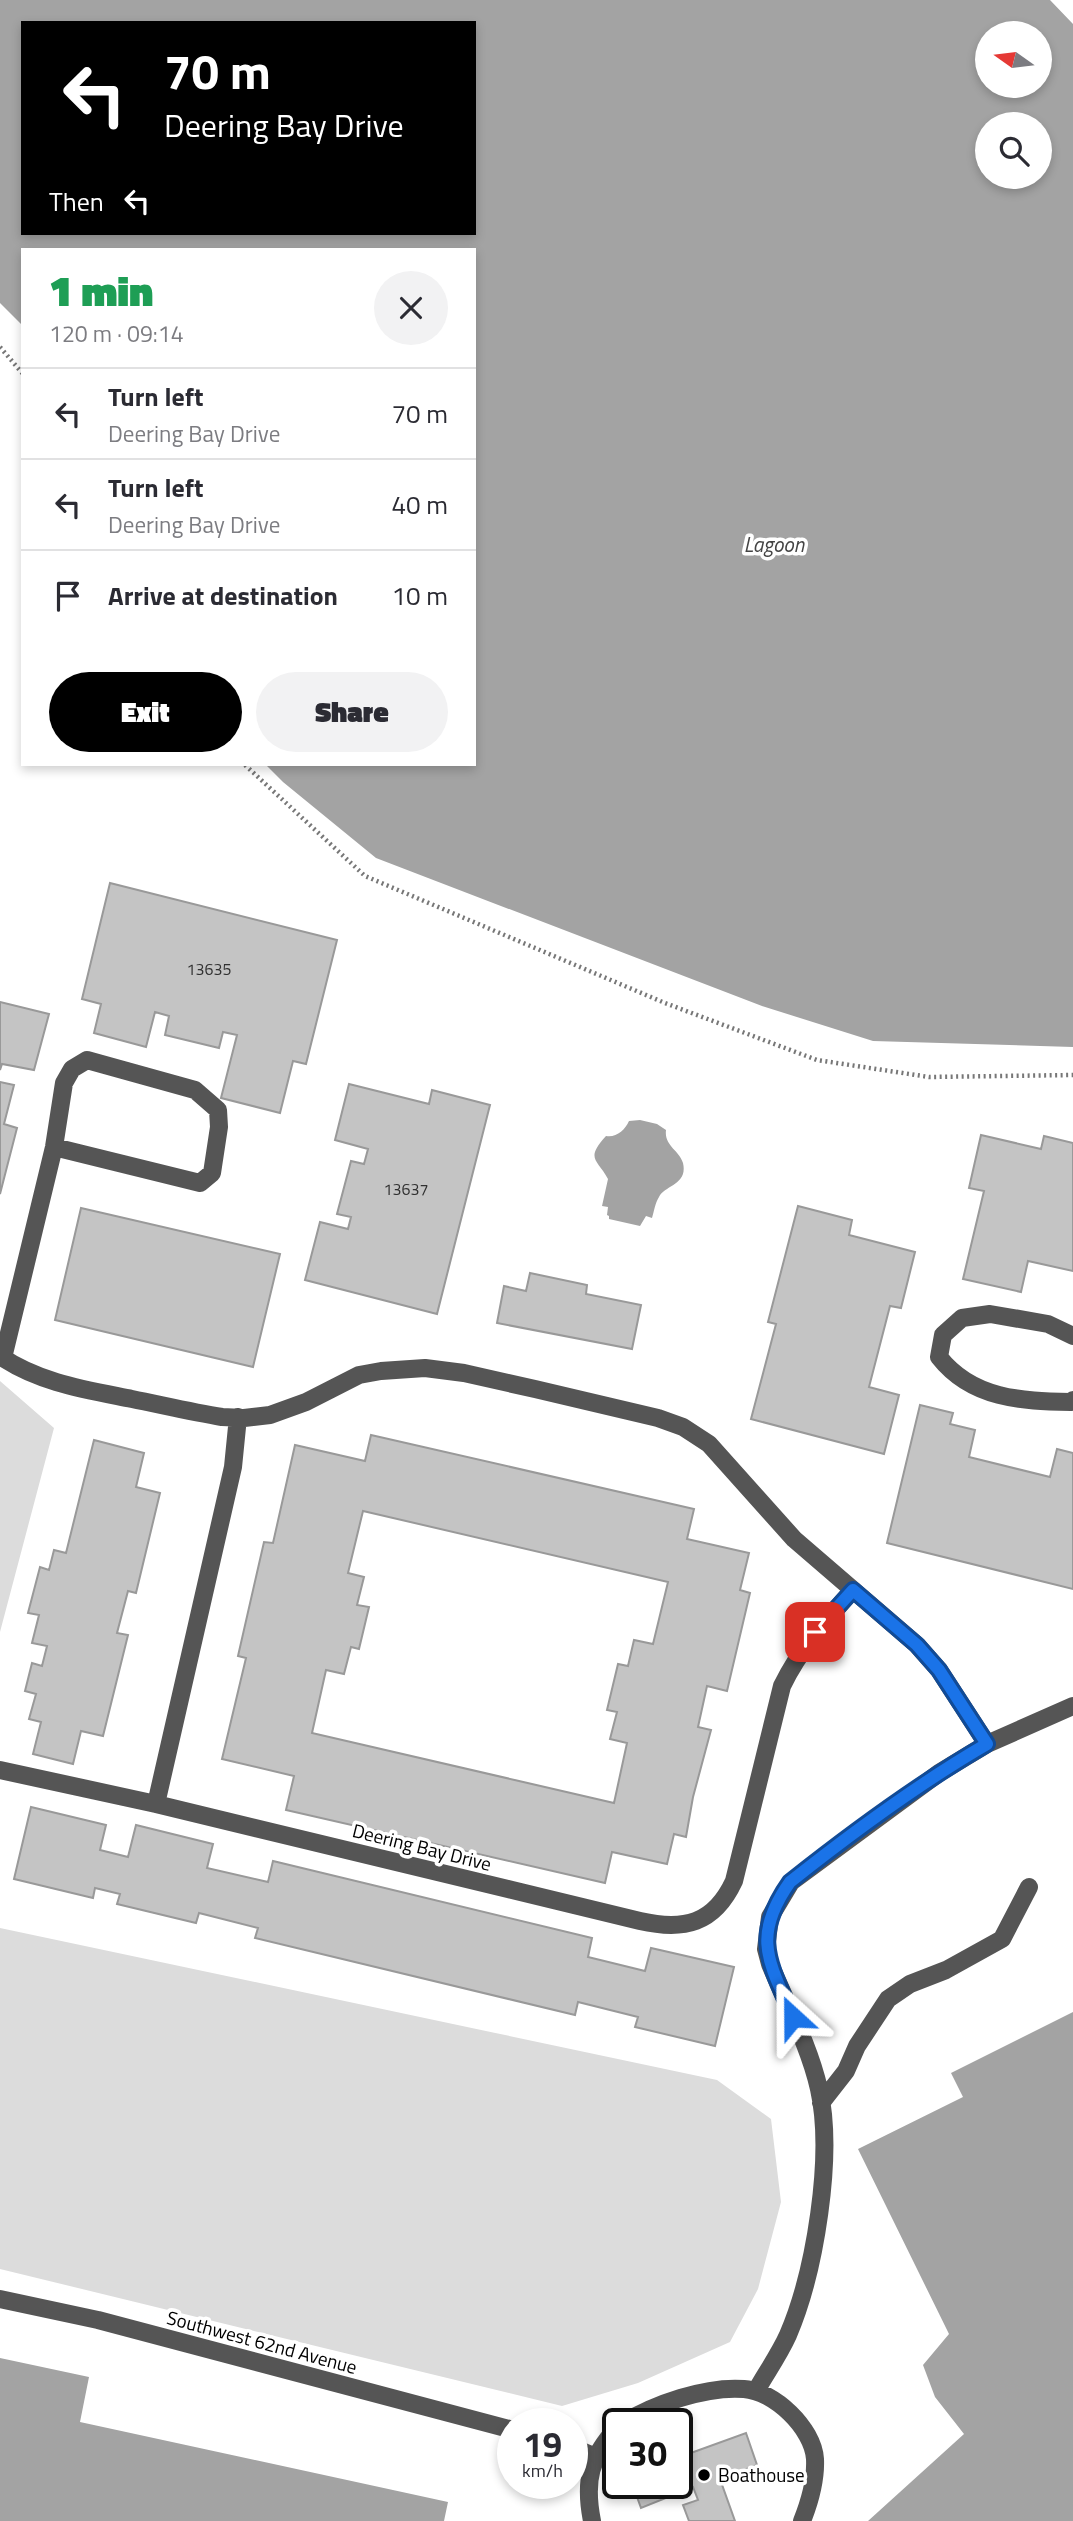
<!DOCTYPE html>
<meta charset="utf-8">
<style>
:root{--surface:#fff;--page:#f2f2f3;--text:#2b2b33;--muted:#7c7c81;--line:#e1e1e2;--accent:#000}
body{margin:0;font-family:"Titillium Web",sans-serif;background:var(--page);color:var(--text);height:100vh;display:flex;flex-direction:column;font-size:26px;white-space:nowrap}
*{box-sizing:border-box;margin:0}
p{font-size:23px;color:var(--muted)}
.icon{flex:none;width:38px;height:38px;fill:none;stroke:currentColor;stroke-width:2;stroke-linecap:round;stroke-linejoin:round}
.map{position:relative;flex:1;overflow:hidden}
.details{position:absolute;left:21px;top:248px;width:455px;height:518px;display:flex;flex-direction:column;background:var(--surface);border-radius:0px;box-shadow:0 4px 10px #0003}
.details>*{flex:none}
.hud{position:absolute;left:21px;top:21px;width:455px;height:214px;border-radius:0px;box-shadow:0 4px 10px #0003;background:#000;color:#fff;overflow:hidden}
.needle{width:46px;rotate:284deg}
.buttons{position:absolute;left:975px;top:21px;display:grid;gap:14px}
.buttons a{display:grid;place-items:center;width:77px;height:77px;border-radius:50%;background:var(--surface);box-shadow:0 4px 10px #0003;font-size:35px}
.speed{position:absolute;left:497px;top:2408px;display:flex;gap:14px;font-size:35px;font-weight:700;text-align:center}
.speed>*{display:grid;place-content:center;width:91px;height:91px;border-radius:50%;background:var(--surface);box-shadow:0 4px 10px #0003;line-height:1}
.speed small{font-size:18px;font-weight:400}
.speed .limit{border:4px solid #111;border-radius:10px;background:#fff;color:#111}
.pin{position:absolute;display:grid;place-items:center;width:60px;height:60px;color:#fff;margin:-30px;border-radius:14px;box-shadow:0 4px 10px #0006}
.me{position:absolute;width:77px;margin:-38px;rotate:336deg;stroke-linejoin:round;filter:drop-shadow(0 0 5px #0008)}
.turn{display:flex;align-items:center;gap:24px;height:147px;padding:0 28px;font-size:32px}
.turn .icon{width:91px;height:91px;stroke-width:2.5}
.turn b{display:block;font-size:49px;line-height:60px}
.then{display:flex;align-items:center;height:66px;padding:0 28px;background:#0003;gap:14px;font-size:26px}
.round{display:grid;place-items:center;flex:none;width:74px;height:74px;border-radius:37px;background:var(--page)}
.summary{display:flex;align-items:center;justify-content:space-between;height:119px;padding:0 28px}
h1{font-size:42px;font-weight:800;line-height:52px;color:#1e9e55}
.button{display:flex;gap:14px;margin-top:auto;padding:14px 28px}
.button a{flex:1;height:80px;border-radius:42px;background:var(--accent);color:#fff;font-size:28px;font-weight:800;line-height:80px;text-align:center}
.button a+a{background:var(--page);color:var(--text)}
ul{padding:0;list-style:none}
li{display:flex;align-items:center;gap:21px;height:91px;padding:0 28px;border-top:2px solid var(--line)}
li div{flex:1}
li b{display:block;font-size:26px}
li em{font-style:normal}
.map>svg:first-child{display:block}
.green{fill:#dcdcdc}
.water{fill:#a3a3a3;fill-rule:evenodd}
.building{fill:#c4c4c4;stroke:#999;stroke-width:2;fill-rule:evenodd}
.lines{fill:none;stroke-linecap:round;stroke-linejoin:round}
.path{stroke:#777;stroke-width:4.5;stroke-dasharray:2 3.5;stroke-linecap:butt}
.minor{stroke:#555;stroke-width:18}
.route-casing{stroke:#114b97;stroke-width:18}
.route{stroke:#1a73e8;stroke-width:12}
.poi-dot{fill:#000;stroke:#fff;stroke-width:2.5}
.labels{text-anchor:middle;stroke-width:7;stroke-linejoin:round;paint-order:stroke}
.number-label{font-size:16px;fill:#313131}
.street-label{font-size:19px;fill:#000;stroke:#fff}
.poi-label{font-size:19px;fill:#000;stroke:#fff;text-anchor:start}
.water-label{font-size:21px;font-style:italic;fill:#444;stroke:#fff}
</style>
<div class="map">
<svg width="1073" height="2521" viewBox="0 0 1073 2521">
<rect width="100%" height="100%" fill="#fff"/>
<path class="green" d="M0 1381 54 1428 0 1632Z
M0 1928 717 2080 771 2119 781 2202 758 2289 730 2342 638 2383 562 2406 0 2269Z"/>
<path class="water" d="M0 0H1050L1073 24V1047L873 1041 762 1006 376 858 283 782 266 765H474V250H23V326L0 303ZM23 23H474V233H23ZM987 33H1040V86H987ZM987 124H1040V177H987Z
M640 1120 657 1124 666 1130C664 1146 679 1150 683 1163 688 1185 665 1185 659 1197 655 1203 654 1212 652 1218L646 1216 640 1226 609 1219V1216L607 1215 608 1207 602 1206 608 1179C597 1159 585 1159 606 1136 616 1138 625 1130 629 1121Z
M1073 2012V2521H868L964 2434 935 2397 923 2365 949 2334 858 2149 963 2097 951 2073Z
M0 2358 89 2377 80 2422 448 2502 444 2521H0Z"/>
<path class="building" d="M110 883 337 940 306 1064 293 1061 280 1113 221 1098 237 1035 223 1032 219 1048 165 1035 169 1016 155 1012 146 1047 94 1033 101 1004 82 999Z
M0 1002 49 1014 34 1070 2 1064 0 1070Z
M0 1082 14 1085 4 1124 17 1128 0 1194Z
M349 1084 429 1104 432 1090 490 1105 437 1314 305 1280 320 1222 348 1229 351 1217 337 1214 351 1161 364 1164 368 1149 335 1140Z
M981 1135 1041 1149 1044 1136 1073 1143V1271L1028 1261 1021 1292 963 1279 984 1191 969 1188Z
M798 1206 852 1220 849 1235 915 1252 901 1308 890 1306 869 1387 899 1395 884 1454 751 1419 776 1324 768 1322Z
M81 1208 280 1254 253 1367 55 1320Z
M530 1273 587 1285 586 1294 641 1305 632 1349 497 1323 504 1286 526 1291Z
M920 1405 953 1413 950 1424 975 1430 969 1457 1050 1477 1057 1449 1073 1453V1589L887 1543Z
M371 1435 694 1509 687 1539 749 1553 740 1590 750 1593 727 1691 707 1686 698 1727 711 1730 693 1797 686 1837 674 1834 667 1864 612 1852 605 1883 286 1810 294 1776 222 1759 246 1658 238 1656 264 1542 273 1543 295 1445 365 1461ZM363 1511 668 1582 653 1644 634 1640 628 1666 618 1664 607 1710 617 1712 610 1739 627 1743 614 1803 312 1733 326 1670 344 1674 351 1647 359 1649 369 1607 357 1605 364 1577 348 1573Z
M94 1440 144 1453 136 1487 160 1493 136 1593 128 1591 117 1633 128 1635 103 1736 81 1731 73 1764 33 1754 41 1722 29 1719 36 1694 25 1691 32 1663 42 1666 47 1646 32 1643 39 1615 28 1613 40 1567 49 1570 54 1550 66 1553Z
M31 1807 106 1825 100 1850 128 1857 136 1825 213 1844 207 1868 268 1882 273 1861 592 1938 588 1957 645 1971 651 1948 734 1967 715 2046 635 2027 638 2017 578 2002 575 2015 255 1938 258 1928 199 1913 196 1923 117 1904 120 1894 95 1888 93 1898 14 1879Z
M746 2433 757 2465 720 2479 735 2521H689L683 2505 698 2500 693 2487 641 2508 632 2483H677V2458Z"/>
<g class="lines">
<path class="path" d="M0 347 23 374
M245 765 365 876 665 1003 817 1060 929 1077 1073 1075"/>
<path class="minor" d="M1073 1336 1048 1324 990 1314 962 1318 943 1335 939 1357C972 1399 1021 1401 1071 1402L1073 1400
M0 1356C39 1383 87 1390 132 1399 162 1405 192 1412 222 1417L244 1418 270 1415 306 1402 359 1375 381 1371 425 1368 464 1373 535 1389 658 1418 683 1427 709 1444 794 1539 917 1645 939 1670 987 1744
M3 1358 54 1147 64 1083 72 1069 87 1060 195 1090 218 1110 219 1127 212 1173 200 1183 54 1147
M238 1417 233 1467 156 1804 640 1921C684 1931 714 1924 734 1881L782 1686C800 1649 825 1621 853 1590
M0 1770 156 1804
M821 2103 846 2071 857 2046 888 1999 910 1984 946 1970 1002 1939 1029 1887
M0 2299 98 2320 513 2430
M756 2391C766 2373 779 2355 788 2335 815 2272 834 2156 819 2089 809 2045 787 2005 770 1964L766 1949 770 1917 791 1882 939 1773 987 1744 1073 1706
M622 2424C654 2404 706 2386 744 2389 774 2391 813 2428 815 2459 816 2480 810 2501 802 2521
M572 2447 596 2457
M592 2521C584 2480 590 2457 618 2427"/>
</g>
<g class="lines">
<defs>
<path id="route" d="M793 2017C769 1962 751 1937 790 1882 853 1832 918 1784 987 1744L939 1670 917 1645 853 1590 815 1632"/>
</defs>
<use href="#route" class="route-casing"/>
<use href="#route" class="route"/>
</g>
<circle class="poi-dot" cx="704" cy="2475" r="7"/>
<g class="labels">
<g class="number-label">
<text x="209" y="975">13635</text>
<text x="406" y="1195">13637</text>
</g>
<g class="street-label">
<text transform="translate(422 1847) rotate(14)" y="7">Deering Bay Drive</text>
<text transform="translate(262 2342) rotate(15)" y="7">Southwest 62nd Avenue</text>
</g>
<g class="poi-label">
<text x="718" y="2482">Boathouse</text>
</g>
<g class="water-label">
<text x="774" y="552">Lagoon</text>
</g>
</g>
</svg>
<div class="buttons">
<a><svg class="needle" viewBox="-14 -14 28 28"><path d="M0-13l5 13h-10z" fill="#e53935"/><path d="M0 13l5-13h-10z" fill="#7c7c81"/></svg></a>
<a><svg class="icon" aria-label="search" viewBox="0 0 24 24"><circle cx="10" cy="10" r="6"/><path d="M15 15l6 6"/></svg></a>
</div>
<div class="speed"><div>19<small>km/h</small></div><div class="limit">30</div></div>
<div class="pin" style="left:815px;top:1632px;background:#d93025"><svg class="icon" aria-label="arrive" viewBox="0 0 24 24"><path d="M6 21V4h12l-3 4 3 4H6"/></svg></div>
<svg class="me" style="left:793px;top:2017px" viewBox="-20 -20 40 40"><path d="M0-17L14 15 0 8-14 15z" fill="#1a73e8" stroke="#fff" stroke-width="4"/></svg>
<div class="hud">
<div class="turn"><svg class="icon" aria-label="left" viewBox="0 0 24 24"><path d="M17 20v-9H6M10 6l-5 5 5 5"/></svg><div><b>70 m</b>Deering Bay Drive</div></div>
<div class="then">Then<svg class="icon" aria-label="left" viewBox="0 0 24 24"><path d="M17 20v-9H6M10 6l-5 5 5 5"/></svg></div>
</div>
<section class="details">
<div class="summary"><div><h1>1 min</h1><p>120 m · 09:14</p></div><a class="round"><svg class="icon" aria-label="close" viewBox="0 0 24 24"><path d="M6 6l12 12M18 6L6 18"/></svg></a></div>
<ul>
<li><svg class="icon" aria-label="left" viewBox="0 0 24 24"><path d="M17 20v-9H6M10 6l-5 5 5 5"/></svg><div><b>Turn left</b><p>Deering Bay Drive</p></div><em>70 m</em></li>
<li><svg class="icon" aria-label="left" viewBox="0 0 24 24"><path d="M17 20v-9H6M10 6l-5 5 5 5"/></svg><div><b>Turn left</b><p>Deering Bay Drive</p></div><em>40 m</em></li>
<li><svg class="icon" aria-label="arrive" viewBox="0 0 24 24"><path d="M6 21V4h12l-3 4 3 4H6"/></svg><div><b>Arrive at destination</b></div><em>10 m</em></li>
</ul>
<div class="button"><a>Exit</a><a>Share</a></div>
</section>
</div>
